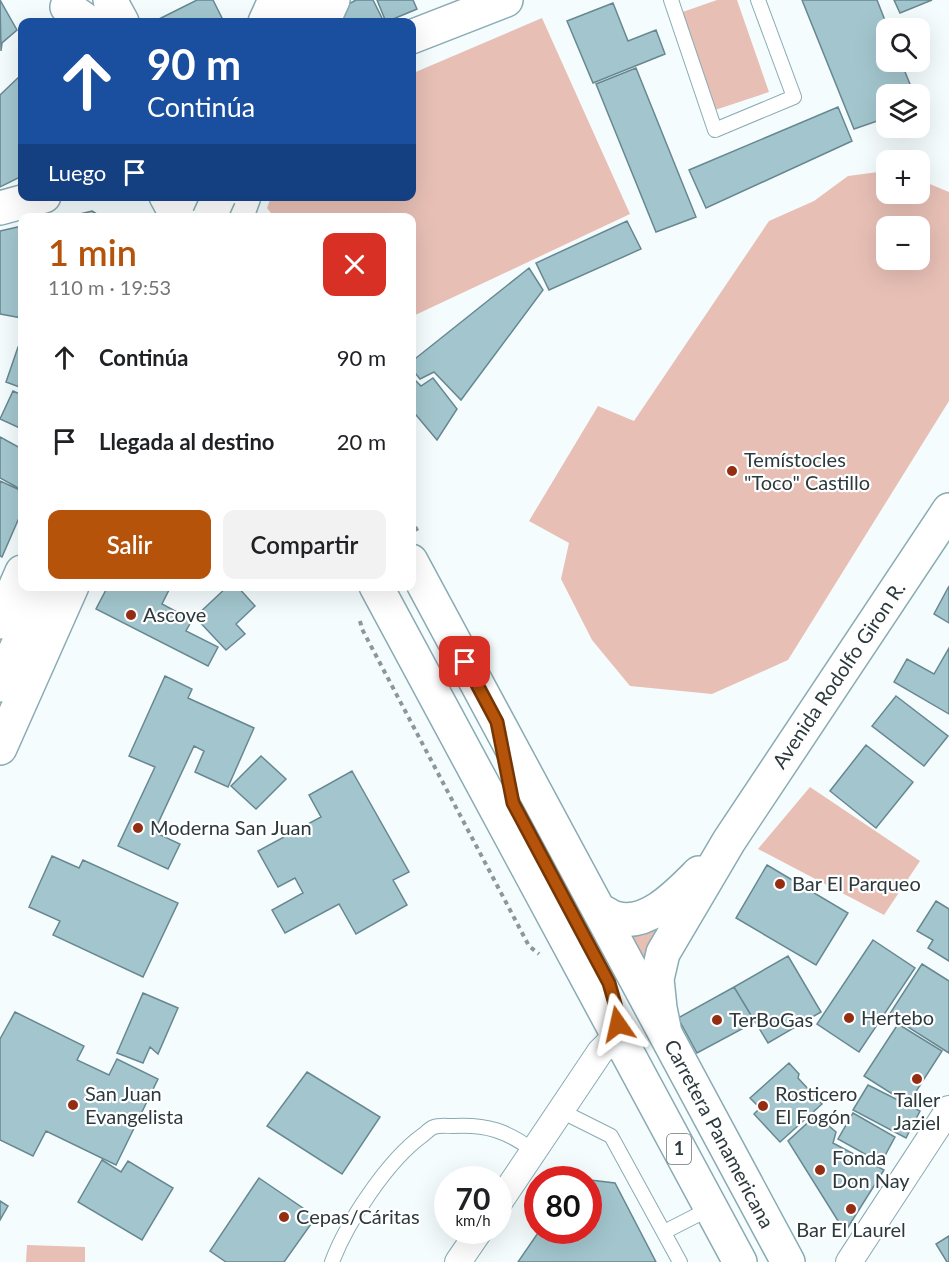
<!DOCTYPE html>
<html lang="es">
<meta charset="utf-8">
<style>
:root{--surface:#fff;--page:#f2f2f2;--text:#202124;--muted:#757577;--accent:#b45309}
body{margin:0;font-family:Lato,sans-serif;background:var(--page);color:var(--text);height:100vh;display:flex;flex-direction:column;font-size:22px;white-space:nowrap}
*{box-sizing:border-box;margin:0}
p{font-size:20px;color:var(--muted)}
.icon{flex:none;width:33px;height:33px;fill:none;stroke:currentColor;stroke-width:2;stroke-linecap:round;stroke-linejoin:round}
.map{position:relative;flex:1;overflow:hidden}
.sheet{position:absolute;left:18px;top:213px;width:398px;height:378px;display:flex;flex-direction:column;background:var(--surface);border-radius:12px;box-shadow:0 6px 24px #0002}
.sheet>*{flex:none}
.top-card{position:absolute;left:18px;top:18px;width:398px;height:183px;border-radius:12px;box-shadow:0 6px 24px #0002;background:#1a4fa0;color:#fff;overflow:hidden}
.fabs{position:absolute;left:876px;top:18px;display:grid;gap:12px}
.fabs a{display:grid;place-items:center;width:54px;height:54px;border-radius:12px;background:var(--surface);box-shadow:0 6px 24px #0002;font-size:30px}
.speed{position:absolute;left:434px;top:1166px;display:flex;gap:12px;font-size:30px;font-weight:700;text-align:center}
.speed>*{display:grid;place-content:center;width:78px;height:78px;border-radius:50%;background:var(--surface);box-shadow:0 6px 24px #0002;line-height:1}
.speed small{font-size:15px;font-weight:400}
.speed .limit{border:9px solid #d22;background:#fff;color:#111}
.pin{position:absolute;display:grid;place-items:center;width:51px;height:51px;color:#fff;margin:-26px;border-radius:12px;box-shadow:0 3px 9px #0006}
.me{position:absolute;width:66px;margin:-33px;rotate:349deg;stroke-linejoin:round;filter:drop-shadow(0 0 4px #0008)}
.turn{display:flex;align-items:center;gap:21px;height:126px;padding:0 30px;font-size:27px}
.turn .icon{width:78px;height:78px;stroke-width:2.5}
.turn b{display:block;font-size:42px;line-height:51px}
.then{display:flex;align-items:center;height:57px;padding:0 30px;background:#0003;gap:12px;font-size:22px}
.round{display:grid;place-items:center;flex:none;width:63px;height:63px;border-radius:12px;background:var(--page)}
.headline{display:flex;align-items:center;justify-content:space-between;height:102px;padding:0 30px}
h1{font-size:36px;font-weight:600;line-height:45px;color:var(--accent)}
.button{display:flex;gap:12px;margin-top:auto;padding:12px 30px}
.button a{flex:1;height:69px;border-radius:12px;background:var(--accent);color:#fff;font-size:24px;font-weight:600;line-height:69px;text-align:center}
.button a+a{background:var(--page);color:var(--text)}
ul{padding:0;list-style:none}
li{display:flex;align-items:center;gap:18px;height:84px;padding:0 30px}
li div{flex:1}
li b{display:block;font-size:22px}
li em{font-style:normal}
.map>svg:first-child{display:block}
.green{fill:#e7bfb5;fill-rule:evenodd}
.building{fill:#a3c6ce;stroke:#678890;stroke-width:1.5}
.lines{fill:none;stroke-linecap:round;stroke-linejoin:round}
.service-casing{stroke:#89abb3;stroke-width:16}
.minor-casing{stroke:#89abb3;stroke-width:28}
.tertiary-casing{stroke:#89abb3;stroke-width:36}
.secondary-casing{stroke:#89abb3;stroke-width:36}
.primary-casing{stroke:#89abb3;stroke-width:36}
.trunk-casing{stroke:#89abb3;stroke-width:36}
.path{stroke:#8c979a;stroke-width:4;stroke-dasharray:4.5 4.5;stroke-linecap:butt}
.service{stroke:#fff;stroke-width:14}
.minor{stroke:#fff;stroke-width:26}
.tertiary{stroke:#fff;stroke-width:33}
.secondary{stroke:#fff;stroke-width:33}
.primary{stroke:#fff;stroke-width:33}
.trunk{stroke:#fff;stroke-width:33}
.primary-bridge-casing{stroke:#89abb3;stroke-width:36;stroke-linecap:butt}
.primary-bridge{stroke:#fff;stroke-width:33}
.route-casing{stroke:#753606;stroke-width:15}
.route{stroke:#b45309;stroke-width:10}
.poi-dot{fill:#952d13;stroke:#fff;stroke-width:2}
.labels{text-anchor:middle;stroke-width:4.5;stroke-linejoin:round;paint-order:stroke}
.shield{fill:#fff;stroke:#6b7578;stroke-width:1.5}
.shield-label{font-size:18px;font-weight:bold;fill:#2c3a3e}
.poi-label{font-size:20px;fill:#2c3a3e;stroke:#fff;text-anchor:start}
.street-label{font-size:20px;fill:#2c3a3e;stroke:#fff}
</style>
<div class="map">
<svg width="949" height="1262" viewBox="0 0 949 1262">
<rect width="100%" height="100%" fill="#f5fcfe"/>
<path class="green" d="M717 0H737L769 92 709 112 674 15Z
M542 18 630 214 411 317V218L274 217 267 208 271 197 411 196V74Z
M886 171V194H920V180L949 192V401L788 660 712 694 630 686 592 640 561 579 569 543 529 521 598 406 634 421 769 221 814 201 848 176ZM920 226V260H886V226Z
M810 787 920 861 884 915 758 849Z
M667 913 648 976 628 928Z
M27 1245 85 1247V1262H26Z"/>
<path class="building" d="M0 0 17 30 2 43 1 51Z
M197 0H213L224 22H153Z
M356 0H373L384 22H345L339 9Z
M377 0H413L417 9 386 22Z
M802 0H877L888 28H886V62H901L914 94H886V118L854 129Z
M894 0H932L900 13Z
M613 3 628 41 656 30 665 54 593 83 567 21Z
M636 68 696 217 656 232 596 84Z
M22 74V176L0 187V95Z
M838 107 852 141 706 208 689 170Z
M92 211 103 218H63Z
M627 221 641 249 549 290 536 263Z
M22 226V318L0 314V231Z
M529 268 543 290 461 400 434 372 420 379 411 368V362Z
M18 347 22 349V388L6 382Z
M411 376 421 386 433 378 457 409 437 440 411 409Z
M13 391 22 395V429L0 419Z
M0 437 22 449V485L20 489 0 478Z
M0 481 22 491V511L2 557 0 556Z
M108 586H171L162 604 192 620 186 631 218 647 208 666 96 609Z
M228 586H237L255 606 236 624 245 634 226 650 195 617Z
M949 586V623L934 614Z
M949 648V714L894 682 907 659 934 674Z
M165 676 192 689 188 698 254 728 228 787 195 772 204 751 194 746 154 832 180 844 168 869 118 846 155 767 129 756Z
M896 696 948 736 924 766 872 726Z
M866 745 913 782 876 828 830 791Z
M261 756 286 779 256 809 231 786Z
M352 771 409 872 393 880 407 905 356 934 339 904 285 933 272 910 303 893 295 878 278 887 258 851 321 817 309 795Z
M52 856 79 868 83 860 178 903 143 977 53 935 60 921 29 907Z
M767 865 848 913 816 965 736 918Z
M936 901 949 909V961L928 948 933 940 917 931Z
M873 940 915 968 859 1052 817 1024Z
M788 956 821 1012 768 1043 734 987Z
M922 964 949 981V1053L889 1015Z
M734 987 755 1022 697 1053 678 1018Z
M143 993 178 1008 158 1054 150 1047 143 1063 117 1053Z
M15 1012 84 1046 77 1060 109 1075 117 1059 158 1079 116 1165 46 1131 33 1156 0 1140V1039Z
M898 1024 942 1051 908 1104 864 1076Z
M789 1063 799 1074 798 1078 822 1104 780 1142 754 1114 760 1108 750 1098Z
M307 1072 380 1117 342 1174 267 1126Z
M868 1085 920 1111 906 1138 853 1110Z
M853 1113 895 1137 881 1163 838 1139Z
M816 1115 836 1132 833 1143 884 1170 845 1232 788 1141Z
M102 1160 121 1172 128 1161 173 1188 142 1240 78 1202Z
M259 1178 316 1217 284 1262H226L210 1251Z
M590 1180 615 1183 656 1262H518L540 1230H588V1181Z
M0 1201 8 1206 0 1220Z
M949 1236V1262H947L936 1244Z"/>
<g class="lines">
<defs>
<path id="service" d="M671 0 715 130 794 97 758 0
M561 1111 611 1136 680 1262
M664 1232 711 1208
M332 1262C347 1222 388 1160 423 1135 426 1133 430 1128 434 1127 439 1125 447 1126 453 1126 487 1124 507 1131 534 1151"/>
<path id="minor" d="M498 1204 600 1052 617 1035
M458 1262 480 1230
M849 1262 949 1109"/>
<path id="tertiary" d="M411 37 506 0"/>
<path id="secondary" d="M0 208 44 196
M599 910C604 912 610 917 615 918 647 928 679 893 699 873
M664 1028 660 1008 657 979 663 953 729 841 949 510"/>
<path id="primary" d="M296 22 306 0
M0 685 44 586"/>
<path id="trunk" d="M110 0 122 22
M67 7 88 22
M265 22 275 0
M323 22 333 0
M166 196 178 218
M195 196C212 213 217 215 240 207L244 196
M411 561 788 1262
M376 586 740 1262
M0 622 22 572
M0 748 72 586"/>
</defs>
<use href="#service" class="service-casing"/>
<use href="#minor" class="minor-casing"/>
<use href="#tertiary" class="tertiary-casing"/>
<use href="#secondary" class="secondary-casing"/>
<use href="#primary" class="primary-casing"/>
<use href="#trunk" class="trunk-casing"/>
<path class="path" d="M411 519 419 534
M360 621 362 629 529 946 539 954"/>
<use href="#service" class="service"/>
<use href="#minor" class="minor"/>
<use href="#tertiary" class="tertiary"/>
<use href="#secondary" class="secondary"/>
<use href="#primary" class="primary"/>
<use href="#trunk" class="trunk"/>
<defs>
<path id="primary-bridge" d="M209 218 219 196"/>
</defs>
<use href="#primary-bridge" class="primary-bridge-casing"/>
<use href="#primary-bridge" class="primary-bridge"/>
</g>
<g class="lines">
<defs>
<path id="route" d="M465 662 497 722 513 803 609 983 617 1011 618 1024"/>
</defs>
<use href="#route" class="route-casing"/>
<use href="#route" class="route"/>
</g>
<g class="poi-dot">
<circle cx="732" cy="471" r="6"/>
<circle cx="131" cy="615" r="6"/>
<circle cx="138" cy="828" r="6"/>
<circle cx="780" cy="884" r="6"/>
<circle cx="849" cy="1018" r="6"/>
<circle cx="717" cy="1020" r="6"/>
<circle cx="917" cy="1079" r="6"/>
<circle cx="73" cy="1105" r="6"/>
<circle cx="763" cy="1106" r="6"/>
<circle cx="820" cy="1170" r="6"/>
<circle cx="851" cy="1209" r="6"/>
<circle cx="284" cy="1217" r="6"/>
</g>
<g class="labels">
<rect class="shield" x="667" y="1134" width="24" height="30" rx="4.5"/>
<g class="shield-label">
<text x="679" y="1155">1</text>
</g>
<g class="poi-label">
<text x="744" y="467">Temístocles<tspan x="744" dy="23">"Toco" Castillo</tspan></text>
<text x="143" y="622">Ascove</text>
<text x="150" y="835">Moderna San Juan</text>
<text x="792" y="891">Bar El Parqueo</text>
<text x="861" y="1025">Hertebo</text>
<text x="729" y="1027">TerBoGas</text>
<text x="85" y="1101">San Juan<tspan x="85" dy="23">Evangelista</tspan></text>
<text x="775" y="1101">Rosticero<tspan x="775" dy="23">El Fogón</tspan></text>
<text x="917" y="1107" text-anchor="middle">Taller<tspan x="917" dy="23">Jaziel</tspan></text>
<text x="832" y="1165">Fonda<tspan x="832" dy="23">Don Nay</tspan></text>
<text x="296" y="1224">Cepas/Cáritas</text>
<text x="851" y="1237" text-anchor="middle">Bar El Laurel</text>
</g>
<g class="street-label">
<text transform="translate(839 675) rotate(-56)" y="7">Avenida Rodolfo Giron R.</text>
<text transform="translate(719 1134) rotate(62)" y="7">Carretera Panamericana</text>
</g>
</g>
</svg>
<div class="fabs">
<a><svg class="icon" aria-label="search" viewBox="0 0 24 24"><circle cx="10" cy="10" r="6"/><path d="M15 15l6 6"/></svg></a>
<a><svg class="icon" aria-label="layers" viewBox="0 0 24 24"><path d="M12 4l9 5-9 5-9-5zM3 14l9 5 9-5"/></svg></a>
<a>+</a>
<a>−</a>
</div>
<div class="speed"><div>70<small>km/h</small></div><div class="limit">80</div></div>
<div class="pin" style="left:465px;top:662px;background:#d93025"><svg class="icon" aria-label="arrive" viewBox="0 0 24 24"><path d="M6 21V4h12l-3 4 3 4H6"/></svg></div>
<svg class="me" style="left:618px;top:1024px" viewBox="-20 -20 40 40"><path d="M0-17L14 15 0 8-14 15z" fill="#b45309" stroke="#fff" stroke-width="4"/></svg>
<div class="top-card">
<div class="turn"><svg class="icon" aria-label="ahead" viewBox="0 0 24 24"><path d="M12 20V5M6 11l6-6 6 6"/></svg><div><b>90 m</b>Continúa</div></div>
<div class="then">Luego<svg class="icon" aria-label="arrive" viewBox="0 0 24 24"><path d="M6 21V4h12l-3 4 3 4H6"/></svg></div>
</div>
<section class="sheet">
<div class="headline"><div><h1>1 min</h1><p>110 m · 19:53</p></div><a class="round" style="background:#d93025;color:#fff"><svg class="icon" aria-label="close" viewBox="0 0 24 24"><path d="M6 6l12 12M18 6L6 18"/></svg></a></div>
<ul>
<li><svg class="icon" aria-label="ahead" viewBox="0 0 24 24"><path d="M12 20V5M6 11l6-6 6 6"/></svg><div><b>Continúa</b></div><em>90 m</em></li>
<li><svg class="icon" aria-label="arrive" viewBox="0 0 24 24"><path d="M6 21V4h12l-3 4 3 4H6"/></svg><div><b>Llegada al destino</b></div><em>20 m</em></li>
</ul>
<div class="button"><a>Salir</a><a>Compartir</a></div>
</section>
</div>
